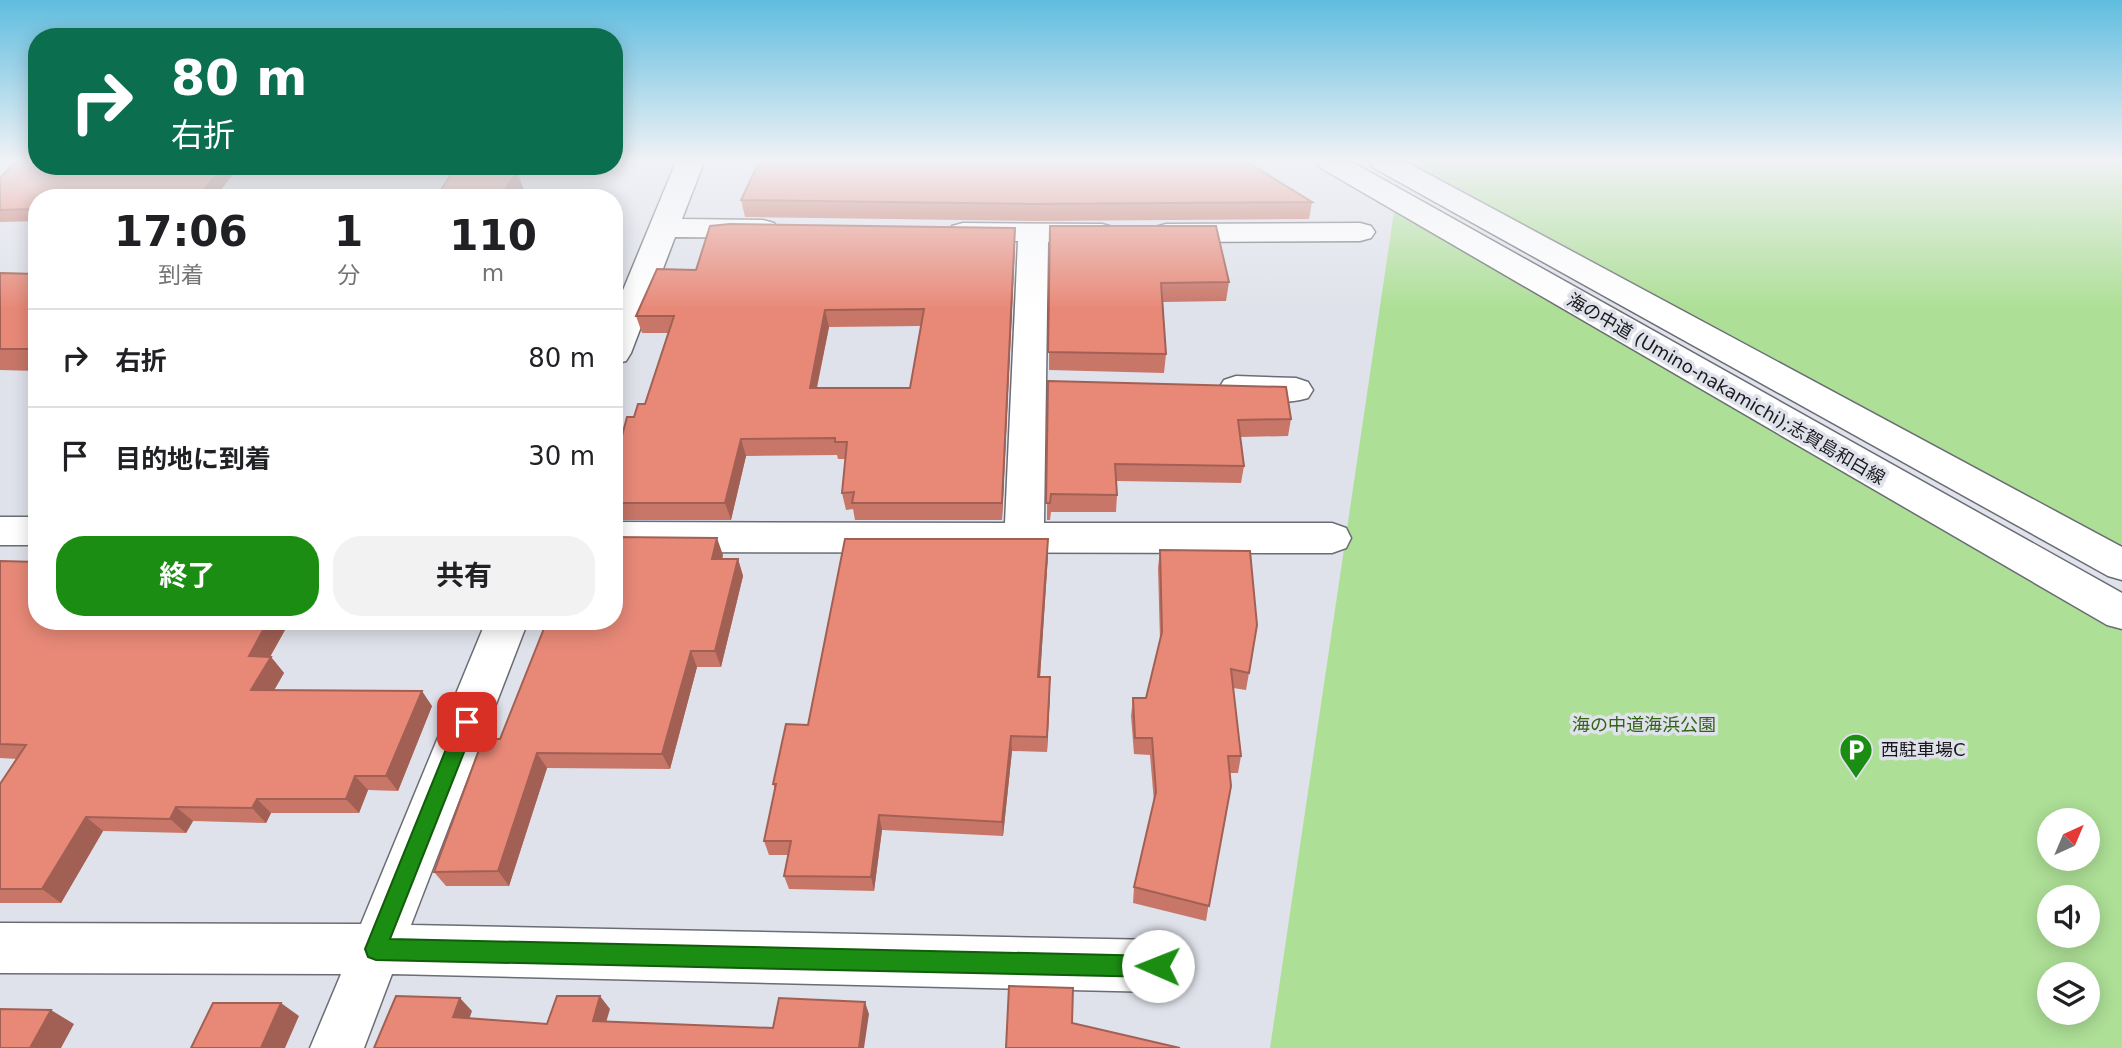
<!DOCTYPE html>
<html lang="ja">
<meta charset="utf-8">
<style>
:root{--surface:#fff;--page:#f2f2f2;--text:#202124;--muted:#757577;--line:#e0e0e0;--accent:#1b8d12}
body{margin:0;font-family:"DejaVu Sans","Noto Sans JP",sans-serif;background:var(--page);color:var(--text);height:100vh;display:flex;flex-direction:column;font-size:26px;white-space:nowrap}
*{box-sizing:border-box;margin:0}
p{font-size:23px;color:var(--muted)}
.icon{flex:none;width:38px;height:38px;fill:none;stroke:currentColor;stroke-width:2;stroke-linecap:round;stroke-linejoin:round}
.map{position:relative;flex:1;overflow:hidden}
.details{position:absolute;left:28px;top:189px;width:595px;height:441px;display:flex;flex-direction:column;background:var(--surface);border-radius:28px;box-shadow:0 4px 18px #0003}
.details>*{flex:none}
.hud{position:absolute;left:28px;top:28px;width:595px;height:147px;border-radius:28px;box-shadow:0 4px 18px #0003;background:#0b6e4f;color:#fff;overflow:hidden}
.needle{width:46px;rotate:44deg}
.controls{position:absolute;left:2037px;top:808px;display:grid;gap:14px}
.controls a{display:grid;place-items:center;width:63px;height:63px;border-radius:50%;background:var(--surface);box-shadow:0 4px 18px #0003;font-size:35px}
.pin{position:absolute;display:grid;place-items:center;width:60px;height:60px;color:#fff;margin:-30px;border-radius:14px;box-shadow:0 4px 10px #0006}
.me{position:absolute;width:77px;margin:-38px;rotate:271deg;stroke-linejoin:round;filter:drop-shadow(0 0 5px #0008)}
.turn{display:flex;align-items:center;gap:24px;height:147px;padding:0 28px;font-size:32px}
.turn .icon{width:91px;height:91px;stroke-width:2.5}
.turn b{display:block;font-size:49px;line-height:60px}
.eta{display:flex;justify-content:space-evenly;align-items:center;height:119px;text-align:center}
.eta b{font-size:42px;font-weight:700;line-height:49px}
.button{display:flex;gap:14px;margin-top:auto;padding:14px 28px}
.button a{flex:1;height:80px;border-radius:28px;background:var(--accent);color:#fff;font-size:28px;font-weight:700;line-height:80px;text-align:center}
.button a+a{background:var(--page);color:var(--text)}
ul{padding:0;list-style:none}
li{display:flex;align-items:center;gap:21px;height:98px;padding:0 28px;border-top:2px solid var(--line)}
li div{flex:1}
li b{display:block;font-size:26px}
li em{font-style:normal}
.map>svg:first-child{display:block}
.green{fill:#addf96;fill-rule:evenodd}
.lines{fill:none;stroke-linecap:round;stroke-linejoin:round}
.street-casing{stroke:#6b6d75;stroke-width:3}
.primary-casing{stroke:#6b6d75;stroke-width:3}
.street{fill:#fff;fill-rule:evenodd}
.primary{fill:#fff;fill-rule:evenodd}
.wall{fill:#c87667;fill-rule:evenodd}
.shaded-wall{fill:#a26054}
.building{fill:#e88978;stroke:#a26054;stroke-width:2;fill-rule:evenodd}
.route{fill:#1b8d12;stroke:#125c0c;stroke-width:2}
.labels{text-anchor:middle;stroke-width:7;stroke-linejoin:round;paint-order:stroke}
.street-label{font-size:18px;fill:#19191d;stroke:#e0e2eb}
.park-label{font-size:18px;fill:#336416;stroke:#e0e2eb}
.poi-label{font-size:18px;fill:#19191d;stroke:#e0e2eb;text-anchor:start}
</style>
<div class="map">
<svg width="2122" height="1048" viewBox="0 0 2122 1048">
<rect width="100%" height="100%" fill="#e0e2eb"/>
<path class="green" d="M1400 162H2122V557Z
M1394 212 1494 266 2122 627V1048H1270ZM2049 821H2088V859H2049ZM2049 898H2088V936H2049ZM2049 975H2088V1013H2049Z"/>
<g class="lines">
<defs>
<path id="street" d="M676 162H704L682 219 763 220 774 223 778 229 774 235 763 238 675 237 631 353 626 361 614 364V312Z
M963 223 1102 224 1113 227 1117 233 1113 239 1102 242H1048L1044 523H1332L1346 528 1351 538 1346 548 1332 553 614 552V522L1005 523 1018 241H963L952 238 948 232 952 226Z
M1360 223 1371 226 1375 232 1371 238 1360 241 1166 242 1155 239 1151 233 1155 227 1166 224Z
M1236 376 1296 378 1308 382 1313 390 1308 398C1284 405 1248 403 1224 396L1219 388 1224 380Z
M0 517H37V545H0Z
M486 621H528L411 925 1158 940 1176 948 1184 966 1176 984 1158 992 392 974 364 1048H310L341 974 0 973V923L361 924Z"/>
<path id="primary" d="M1317 162H1352L2122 593V629L2107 625 1321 168Z
M1370 162H1406L2122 547V580L2108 576 1374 168Z"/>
</defs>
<use href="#street" class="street-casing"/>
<use href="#primary" class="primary-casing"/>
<use href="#street" class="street"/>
<use href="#primary" class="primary"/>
</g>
<path class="wall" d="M37 166H240L214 198H37V221L0 222V177Z
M741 200 1312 202 1309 219 1033 221 745 217Z
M1050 226 1229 282 1226 301 1163 302 1166 354 1164 373 1049 370Z
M1015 245 1002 520H855L853 509 846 510 842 493 846 459H838L837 455 746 456 731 520H614V466L634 417 645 404 668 333H642L636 316 696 270ZM921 326 910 388H817L829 327Z
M0 273 37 274V371L0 370Z
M1048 381 1291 419 1288 436 1240 437 1244 466 1241 483 1116 481 1117 495 1116 512H1051L1050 520H1047Z
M1160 550 1249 673 1246 690 1233 688 1241 756 1238 773H1230L1206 921 1133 903 1134 887 1154 802 1150 755 1134 754 1131 716 1133 698H1146L1160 641 1158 568Z
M723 555 722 559H738L743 576 721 667H697L670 769 547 768 509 886H446L434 872 500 739Z
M1048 555 1040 677 1050 692 1047 752 1012 751 1003 836 882 830 874 891 789 889 784 876 788 855H769L764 841 775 789 773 784 808 725Z
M0 561 37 621H290L270 657H271L284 673 274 690 432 706 398 791 368 790 359 813H271L266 823 193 821 186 833 103 831 61 903H0V784L17 759 0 758Z"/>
<path class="shaded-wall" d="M224 166H240L214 198H197Z
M517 171 525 193 522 198H500Z
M1015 228V245L1002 520V503Z
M825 310 829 327 813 405 810 388Z
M741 439 746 456 731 520 725 503Z
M717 538 723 555 718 575 712 559Z
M1048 539V555L1039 692 1038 677Z
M738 559 743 576 721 667 715 651Z
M268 621H290L262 671 249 656Z
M691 651 697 667 670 769 662 754Z
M271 657 284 673 265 706 251 690Z
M1050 677V692L1047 752V737Z
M422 691 432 706 398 791 386 776Z
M1011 736 1012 751 1003 836 1002 822Z
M537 753 547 768 509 886 498 871Z
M355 776 368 790 359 813 346 799Z
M257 799 271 813 266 823 252 808Z
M176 807 193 821 186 833 170 819Z
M879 815 882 830 874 891 871 877Z
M86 817 103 831 61 903 42 889Z
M600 996 610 1009 603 1033 593 1021Z
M460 998 472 1011 466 1029 453 1017Z
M865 1002 869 1014 864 1048H859Z
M281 1003 299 1016 285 1048H261Z
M51 1010 74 1024 61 1048H30Z"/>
<path class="building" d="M15 162H37V166H224L197 198H37V209L0 210V177L2 176Z
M759 162H1247L1312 202 1033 204 741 200Z
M453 171H517L500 198H436Z
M730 224 1015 228 1002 503H852L854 492 842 493 847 442H835V438L741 439 725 503H614V466L627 417H634L638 404H645L674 316H636L657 269 696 270 710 226ZM924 309 910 388H810L825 310Z
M1050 226H1216L1229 282 1161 283 1166 354 1048 352Z
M0 273 37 274V349H0Z
M1048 381 1286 387 1291 419 1238 420 1244 466 1115 464 1117 495 1051 494 1050 503H1046Z
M614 537 717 538 712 559H738L715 651H691L662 754 537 753 498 871 434 872 483 739H500L547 621H614Z
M845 539H1048L1038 677H1050L1047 737 1011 736 1002 822 879 815 871 877 784 876 791 841H764L776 784H773L786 724 808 725Z
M1160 550 1250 551 1257 625 1249 673 1231 669 1241 756H1228L1231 786 1209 906 1134 887 1156 792 1152 738H1135L1133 698H1146L1162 632Z
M0 561 37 562V621H268L249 656 271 657 251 690 422 691 386 776H355L346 799H257L252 808 176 807 170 819 86 817 42 889H0V784L26 745 0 744Z
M1009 986 1073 988 1072 1023 1180 1048H1006Z
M396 996 460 998 453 1017 547 1024 557 996H600L593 1021 773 1028 779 998 865 1002 859 1048H374Z
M213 1003H281L261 1048H191Z
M0 1009 51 1010 30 1048H0Z"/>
<linearGradient id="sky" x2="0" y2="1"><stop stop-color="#5fbddf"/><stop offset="0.52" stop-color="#f1f2f6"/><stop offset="1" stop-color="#f1f2f6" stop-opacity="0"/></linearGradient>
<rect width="2122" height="309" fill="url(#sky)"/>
<path class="route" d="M467 714 473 717 476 722 390 939 1158 956 1166 959 1169 966 1166 974 1158 977 376 960 368 957 365 949 457 722 460 717Z"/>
<defs>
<symbol id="parking-pin" viewBox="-11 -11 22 30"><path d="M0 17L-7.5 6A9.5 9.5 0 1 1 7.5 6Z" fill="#1b8d12" stroke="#e0e2eb"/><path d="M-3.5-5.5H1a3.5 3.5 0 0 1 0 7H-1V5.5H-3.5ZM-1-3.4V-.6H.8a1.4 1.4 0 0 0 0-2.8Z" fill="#fff"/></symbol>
</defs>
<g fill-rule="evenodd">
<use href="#parking-pin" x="1837" y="731" width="38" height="52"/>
</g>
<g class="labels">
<g class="street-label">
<text transform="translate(1726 389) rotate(30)" y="6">海の中道 (Umino-nakamichi);志賀島和白線</text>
</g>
<g class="park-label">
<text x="1644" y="731">海の中道海浜公園</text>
</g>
<g class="poi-label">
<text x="1881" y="756">西駐車場C</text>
</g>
</g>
</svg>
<div class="controls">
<a><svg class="needle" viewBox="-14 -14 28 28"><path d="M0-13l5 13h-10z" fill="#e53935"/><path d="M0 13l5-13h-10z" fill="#757577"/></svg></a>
<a><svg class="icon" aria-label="sound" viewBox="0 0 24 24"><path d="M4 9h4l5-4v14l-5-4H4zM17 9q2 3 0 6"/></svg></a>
<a><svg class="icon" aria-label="layers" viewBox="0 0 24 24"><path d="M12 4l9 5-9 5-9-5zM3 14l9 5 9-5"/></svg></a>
</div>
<div class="pin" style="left:467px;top:722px;background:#d93025"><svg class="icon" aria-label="arrive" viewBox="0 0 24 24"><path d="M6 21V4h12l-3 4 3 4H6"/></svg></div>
<svg class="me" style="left:1158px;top:966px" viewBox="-20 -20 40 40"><circle r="19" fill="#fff"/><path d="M0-13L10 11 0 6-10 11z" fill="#1b8d12"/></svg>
<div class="hud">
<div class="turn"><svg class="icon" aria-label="right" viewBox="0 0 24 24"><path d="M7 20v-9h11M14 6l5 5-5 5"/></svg><div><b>80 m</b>右折</div></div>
</div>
<section class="details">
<div class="eta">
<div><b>17:06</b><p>到着</p></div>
<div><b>1</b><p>分</p></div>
<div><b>110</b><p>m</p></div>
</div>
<ul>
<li><svg class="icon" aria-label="right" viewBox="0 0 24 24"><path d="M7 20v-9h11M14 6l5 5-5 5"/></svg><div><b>右折</b></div><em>80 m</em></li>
<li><svg class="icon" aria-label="arrive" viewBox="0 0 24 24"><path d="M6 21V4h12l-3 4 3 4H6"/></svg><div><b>目的地に到着</b></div><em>30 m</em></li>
</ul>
<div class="button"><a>終了</a><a>共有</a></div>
</section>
</div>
